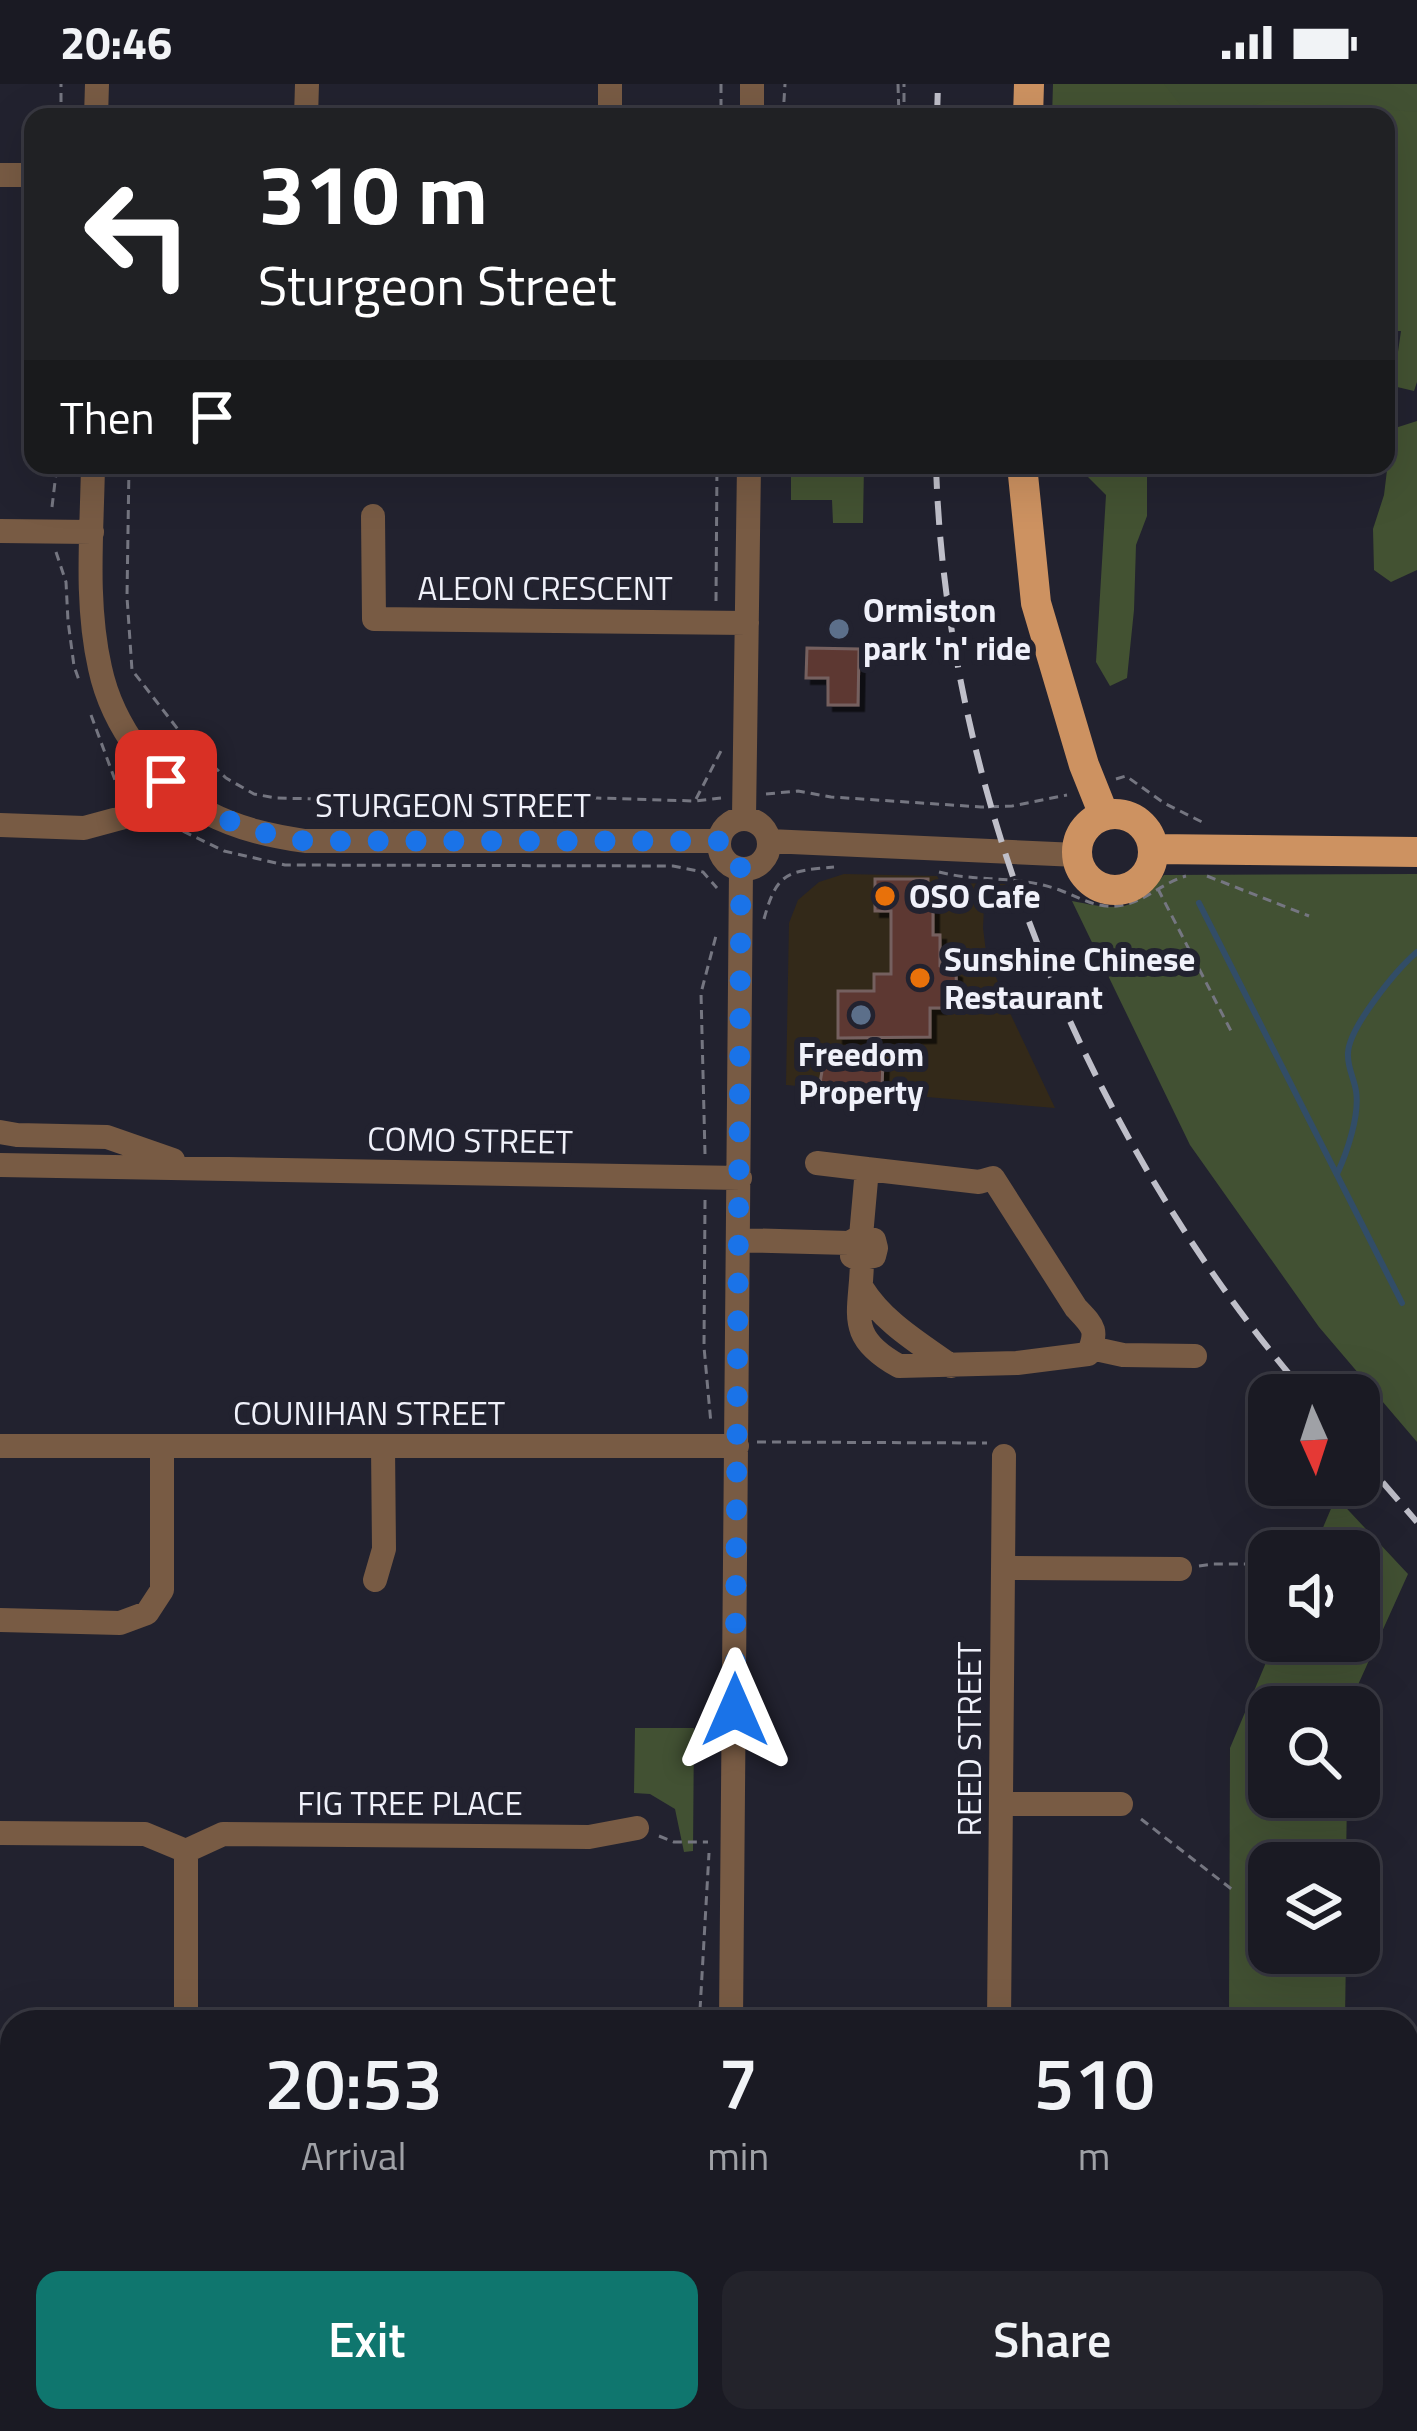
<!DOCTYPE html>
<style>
:root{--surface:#1a1a23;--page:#23232b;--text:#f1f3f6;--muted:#9fa1a6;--line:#383841;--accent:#0f766e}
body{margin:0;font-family:"Titillium Web",sans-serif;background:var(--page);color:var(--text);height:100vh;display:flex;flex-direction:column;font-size:45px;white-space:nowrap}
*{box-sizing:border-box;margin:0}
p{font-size:39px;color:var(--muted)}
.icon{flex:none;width:66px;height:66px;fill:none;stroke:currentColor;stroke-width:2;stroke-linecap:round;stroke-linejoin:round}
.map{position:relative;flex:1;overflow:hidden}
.panel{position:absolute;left:0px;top:1926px;width:1419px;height:423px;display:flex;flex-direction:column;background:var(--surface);border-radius:36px 36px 0 0;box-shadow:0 12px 48px #0002,0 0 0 3px var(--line)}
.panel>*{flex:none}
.guide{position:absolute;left:24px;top:24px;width:1371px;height:366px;border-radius:24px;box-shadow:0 12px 48px #0002,0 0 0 3px var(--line);background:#202124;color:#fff;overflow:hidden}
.needle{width:78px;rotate:177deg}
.fabs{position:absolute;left:1248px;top:1290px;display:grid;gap:24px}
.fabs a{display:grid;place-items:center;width:132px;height:132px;border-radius:24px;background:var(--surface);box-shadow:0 12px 48px #0002,0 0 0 3px var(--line);font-size:60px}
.pin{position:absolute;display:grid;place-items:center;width:102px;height:102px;color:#fff;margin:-51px;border-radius:24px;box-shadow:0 6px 18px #0006}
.me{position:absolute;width:132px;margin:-66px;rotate:0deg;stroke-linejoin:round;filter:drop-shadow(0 0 9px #0008)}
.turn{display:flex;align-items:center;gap:42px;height:252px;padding:0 36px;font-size:54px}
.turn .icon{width:156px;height:156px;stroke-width:2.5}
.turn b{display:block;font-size:84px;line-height:102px}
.then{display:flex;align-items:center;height:114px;padding:0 36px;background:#0003;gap:24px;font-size:45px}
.eta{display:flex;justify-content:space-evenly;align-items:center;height:204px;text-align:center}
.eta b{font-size:72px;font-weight:600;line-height:84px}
.primary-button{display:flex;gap:24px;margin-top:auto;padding:24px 36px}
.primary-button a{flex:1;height:138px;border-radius:24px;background:var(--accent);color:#fff;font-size:48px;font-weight:600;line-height:138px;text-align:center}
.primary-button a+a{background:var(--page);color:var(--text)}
.status{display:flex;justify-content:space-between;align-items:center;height:84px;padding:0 60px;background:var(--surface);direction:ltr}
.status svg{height:33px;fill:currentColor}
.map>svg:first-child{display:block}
.commercial{fill:#332919}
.green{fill:#425133}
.forest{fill:#435232}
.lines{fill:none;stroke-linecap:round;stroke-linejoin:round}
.stream{stroke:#324d67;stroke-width:6}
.building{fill:#5d3733;stroke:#75615f;stroke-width:3;filter:url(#shadow)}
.path{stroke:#757681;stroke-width:3;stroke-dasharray:9 6;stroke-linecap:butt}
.minor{stroke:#785b44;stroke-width:24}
.major{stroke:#cd9261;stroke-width:30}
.rail{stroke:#bfbfc9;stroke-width:6;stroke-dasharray:24 12;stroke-linecap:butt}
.route{stroke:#1a73e8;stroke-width:21;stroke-dasharray:0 37.8}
.service-dot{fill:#5c6f8a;stroke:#22222f;stroke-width:4.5}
.food-dot{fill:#e8710a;stroke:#22222f;stroke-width:4.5}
.labels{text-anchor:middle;stroke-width:12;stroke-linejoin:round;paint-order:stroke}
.street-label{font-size:33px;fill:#f0f1fa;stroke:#22222f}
.poi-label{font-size:33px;font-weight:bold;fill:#f0f1fa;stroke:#22222f;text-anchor:start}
</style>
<div class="status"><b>20:46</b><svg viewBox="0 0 49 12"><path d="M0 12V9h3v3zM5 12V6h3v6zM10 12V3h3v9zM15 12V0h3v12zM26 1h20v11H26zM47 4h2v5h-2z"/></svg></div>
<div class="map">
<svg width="1417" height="2347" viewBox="0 0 1417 2347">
<defs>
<filter id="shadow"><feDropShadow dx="5.5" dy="5.5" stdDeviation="0" flood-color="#0009"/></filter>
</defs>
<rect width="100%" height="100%" fill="#22222f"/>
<path class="commercial" d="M844 790 937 792 941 799 1006 800 988 813 984 823 983 844 986 868 1010 929 1055 1024 786 1001 789 839 798 816 819 798Z"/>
<path class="green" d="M1104 0H1417V141L1386 33H1104Z
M1417 790V1358L1319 1243 1190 1061 1072 817C1118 826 1132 830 1164 791Z
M1336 1413 1408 1490 1348 1623H1269V1713H1347L1346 1779H1269V1869H1346L1345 1935H1229L1230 1664 1275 1557H1359V1467H1313Z
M635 1644H694L693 1767 684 1768 675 1725 650 1710 634 1709Z"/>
<path class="forest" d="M1053 0H1164L1183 24 1219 33H1052Z
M1267 16 1417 28V298L1414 307 1393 302 1401 247H1386V33H1222Z
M1417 337V486L1391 498 1374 486 1373 445 1384 411 1392 345Z
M791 381H864L863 439H833L832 416H791Z
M1076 381H1147V432L1136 461 1134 526 1127 594 1110 602 1096 578 1106 411Z
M1407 2323 1417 2324V2347H1261L1262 2337H1407Z"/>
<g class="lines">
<path class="stream" d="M1199 819 1402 1219
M1337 1090C1347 1069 1360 1030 1356 1007 1354 994 1347 983 1348 969 1349 943 1397 885 1417 868"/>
</g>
<path class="building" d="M807 564 859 565 858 621H828V594H806Z
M875 795H928V810H933V851H940V882L956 889 957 914 941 924H930V953L838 954V907H874V890H891V827H875Z
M825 969 843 973 883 975 882 1004 840 1003 820 999Z
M797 2337H828V2347H797Z
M875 2337H1026V2344L875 2342Z
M1154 2337H1185V2345L1154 2344Z"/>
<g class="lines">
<path class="path" d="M721 0V33
M898 0 899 33
M61 33V0
M783 33 785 0
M904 33V0
M129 381 127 513 132 586 187 657 226 694 254 710 276 714 453 718 531 712 695 717 721 714
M52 423 57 381
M56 468 66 498 68 537 74 582 80 599
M716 517 717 381
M91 631 115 696 122 705
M1116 695 1126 692 1164 719 1206 740
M766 710 798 707 831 713 981 723 1012 722 1067 711
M696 715 722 665
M156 734 224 767 285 781 673 782 703 788 717 804
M939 788C981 799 1018 790 1062 807 1081 814 1095 824 1117 822 1143 820 1161 799 1186 792
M1207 792 1309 832
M1158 805 1231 947
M764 835C777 788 787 787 834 783
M705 1070 701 909 717 848
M705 1116 704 1263 711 1340
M757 1358 987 1359
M1199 1482 1213 1480H1269
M1141 1735 1234 1807
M659 1752 674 1758H708
M755 1928 767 1938
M691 1938 700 1926 709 1769
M695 2347V2337
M761 2347 762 2337"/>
<path class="minor" d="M96 33 97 0
M306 33 307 0
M610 33V0
M752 33V0
M0 91H33
M93 381C92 448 85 518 100 584 112 641 156 702 208 729 239 745 271 752 305 757H719
M373 432 374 535 747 539
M0 447 92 448
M744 734 749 381
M719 760a25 25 0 1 1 50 0a25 25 0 1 1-50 0Z
M0 741 84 744 121 734 166 697
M769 757 1077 771
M0 1048 17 1051 107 1053 173 1076
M817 1079 867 1085
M0 1081 740 1094
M861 1152 867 1085 979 1098 993 1094 1076 1224C1093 1242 1099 1246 1088 1270L1017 1279 899 1282C843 1251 862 1228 862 1175
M739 1156 849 1159 861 1152 874 1156 876 1164 874 1172 858 1175 852 1172
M862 1204C883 1238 919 1259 951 1282
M1091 1264 1123 1271 1195 1272
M0 1362H737
M1003 1484 1180 1485
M375 1496 384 1465 383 1362
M0 1536 120 1539 147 1529 162 1506V1362
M1001 1720H1121
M0 1749 145 1750 186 1767V1938
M186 1767 223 1750 589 1753 637 1744
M731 1938 741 785
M999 1938 1004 1372
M0 1970H12
M1407 1982 1417 1983
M730 2347V2337
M860 2347V2337"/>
<path class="major" d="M1028 33 1029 0
M1022 381 1036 519 1084 681 1104 731
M1077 768a38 38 0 1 1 76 0a38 38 0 1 1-76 0Z
M1154 765 1417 768"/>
<path class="rail" d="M937 33 938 0
M936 381C946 713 1091 1061 1307 1311
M1359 1371 1417 1438"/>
</g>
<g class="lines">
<path class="route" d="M166 697C208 733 251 749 305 757H719L724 775 741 784 735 1626"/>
</g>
<g class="service-dot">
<circle cx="839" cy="545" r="12"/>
<circle cx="861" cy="931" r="12"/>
</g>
<g class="food-dot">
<circle cx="885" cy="812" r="12"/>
<circle cx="920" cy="894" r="12"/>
</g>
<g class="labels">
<g class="street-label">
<text x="545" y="516">ALEON CRESCENT</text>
<text x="453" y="733">STURGEON STREET</text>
<text transform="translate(470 1056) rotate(1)" y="12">COMO STREET</text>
<text x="369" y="1341">COUNIHAN STREET</text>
<text transform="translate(969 1655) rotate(-90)" y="12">REED STREET</text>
<text x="410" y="1731">FIG TREE PLACE</text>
</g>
<g class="poi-label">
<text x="863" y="538">Ormiston<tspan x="863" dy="38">park 'n' ride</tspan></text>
<text x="909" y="824">OSO Cafe</text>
<text x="944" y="887">Sunshine Chinese<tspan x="944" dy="38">Restaurant</tspan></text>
<text x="861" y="982" text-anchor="middle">Freedom<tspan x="861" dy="38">Property</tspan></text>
</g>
</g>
</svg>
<div class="fabs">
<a><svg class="needle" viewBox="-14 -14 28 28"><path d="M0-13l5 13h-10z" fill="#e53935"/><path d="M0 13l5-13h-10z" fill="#9fa1a6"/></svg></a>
<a><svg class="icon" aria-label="sound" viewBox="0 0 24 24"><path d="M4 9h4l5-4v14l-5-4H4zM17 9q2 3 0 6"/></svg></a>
<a><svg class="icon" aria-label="search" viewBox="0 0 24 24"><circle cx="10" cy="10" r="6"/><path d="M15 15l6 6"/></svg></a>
<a><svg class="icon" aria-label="layers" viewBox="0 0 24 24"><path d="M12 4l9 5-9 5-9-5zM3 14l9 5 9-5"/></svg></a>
</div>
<div class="pin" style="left:166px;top:697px;background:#d93025"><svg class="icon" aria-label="arrive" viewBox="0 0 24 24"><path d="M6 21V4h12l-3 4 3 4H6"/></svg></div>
<svg class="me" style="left:735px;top:1626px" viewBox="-20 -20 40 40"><path d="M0-17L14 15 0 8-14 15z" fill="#1a73e8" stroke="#fff" stroke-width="4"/></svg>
<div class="guide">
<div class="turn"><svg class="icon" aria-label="left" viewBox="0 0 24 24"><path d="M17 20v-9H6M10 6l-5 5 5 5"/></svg><div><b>310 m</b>Sturgeon Street</div></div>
<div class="then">Then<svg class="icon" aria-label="arrive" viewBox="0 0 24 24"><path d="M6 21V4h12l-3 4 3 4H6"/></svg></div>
</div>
<section class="panel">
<div class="eta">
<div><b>20:53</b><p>Arrival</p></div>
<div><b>7</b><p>min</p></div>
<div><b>510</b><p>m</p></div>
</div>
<div class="primary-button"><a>Exit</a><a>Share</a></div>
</section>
</div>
